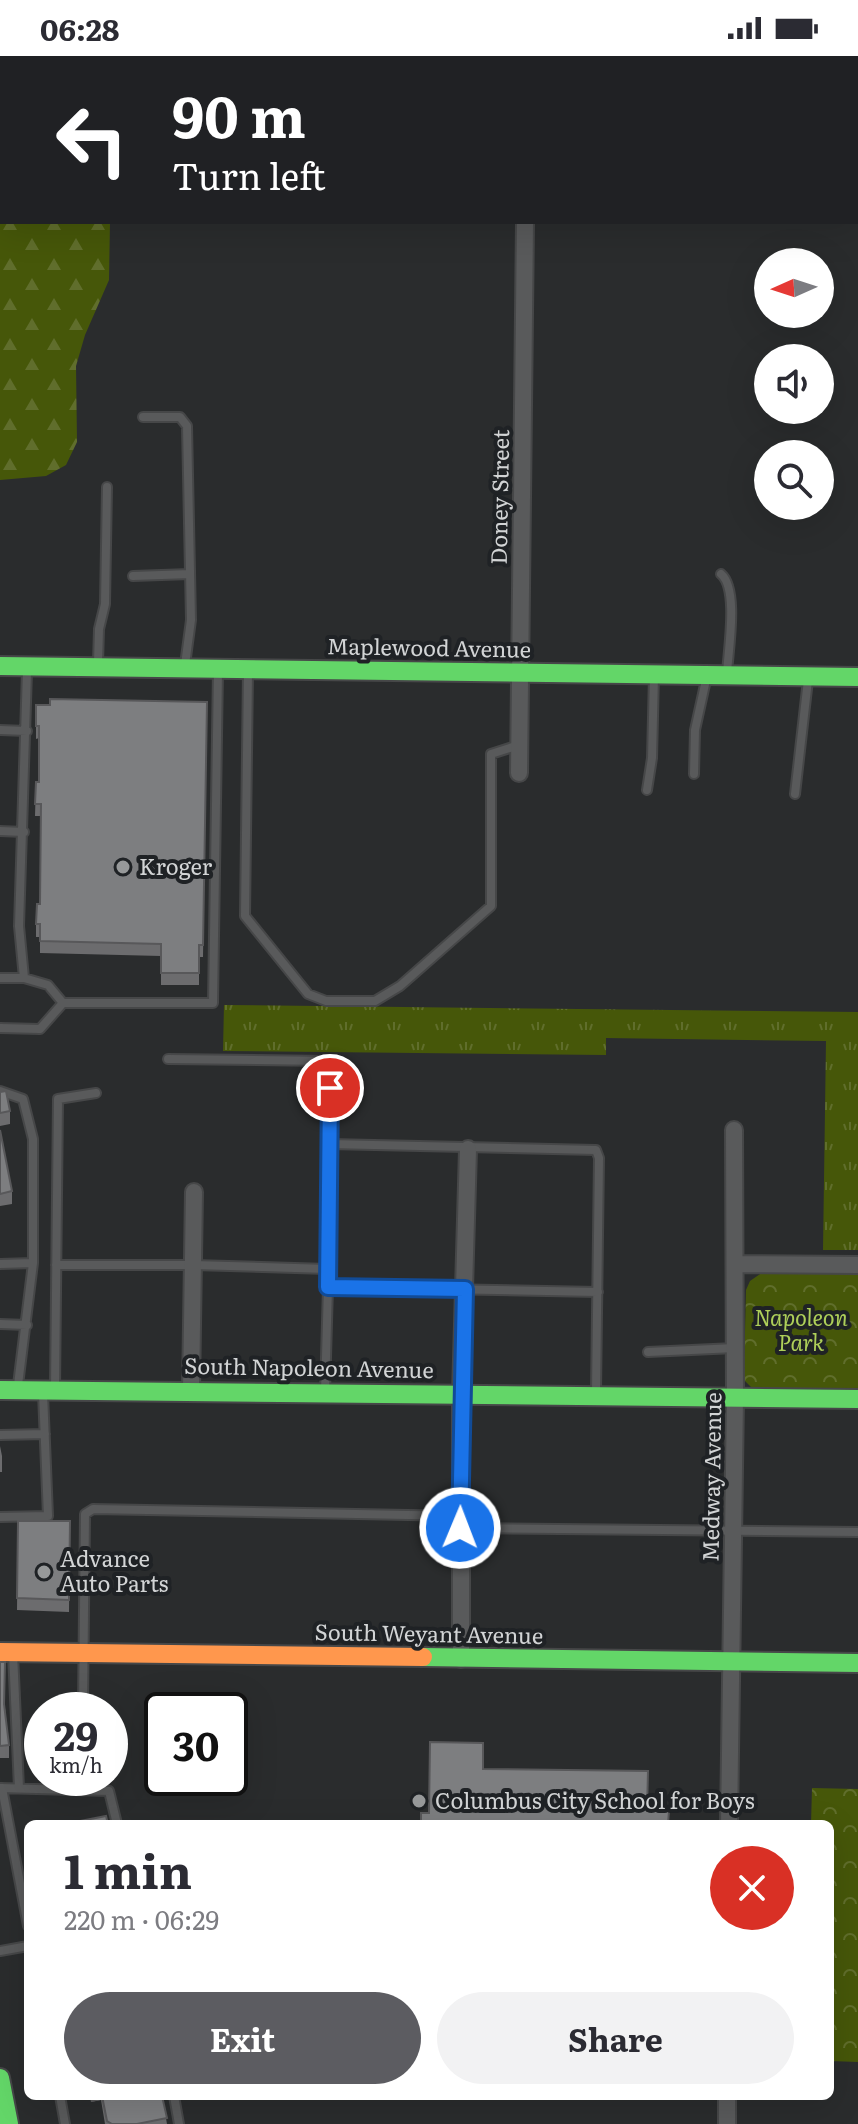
<!DOCTYPE html>
<meta charset="utf-8">
<style>
:root{--surface:#fff;--page:#f2f2f3;--text:#2b2b33;--muted:#7c7c81;--accent:#5c5c61}
body{margin:0;font-family:Literata,serif;background:var(--page);color:var(--text);height:100vh;display:flex;flex-direction:column;font-size:30px;white-space:nowrap}
*{box-sizing:border-box;margin:0}
p{font-size:26px;color:var(--muted)}
.icon{flex:none;width:44px;height:44px;fill:none;stroke:currentColor;stroke-width:2;stroke-linecap:round;stroke-linejoin:round}
.map{position:relative;flex:1;overflow:hidden}
.panel{position:absolute;left:24px;top:1764px;width:810px;height:280px;display:flex;flex-direction:column;background:var(--surface);border-radius:12px;box-shadow:0 8px 32px #0002}
.panel>*{flex:none}
.hud{position:absolute;left:0px;top:0px;width:858px;height:168px;box-shadow:0 8px 32px #0002;background:#202124;color:#fff;overflow:hidden}
.needle{width:52px;rotate:267deg}
.controls{position:absolute;left:754px;top:192px;display:grid;gap:16px}
.controls a{display:grid;place-items:center;width:80px;height:80px;border-radius:50%;background:var(--surface);box-shadow:0 8px 32px #0002;font-size:40px}
.speed{position:absolute;left:24px;top:1636px;display:flex;gap:16px;font-size:40px;font-weight:700;text-align:center}
.speed>*{display:grid;place-content:center;width:104px;height:104px;border-radius:50%;background:var(--surface);box-shadow:0 8px 32px #0002;line-height:1}
.speed small{font-size:20px;font-weight:400}
.speed .limit{border:4px solid #111;border-radius:12px;background:#fff;color:#111}
.pin{position:absolute;display:grid;place-items:center;width:68px;height:68px;color:#fff;margin:-34px;border:4px solid #fff;border-radius:50%;box-shadow:0 2px 8px #0007}
.me{position:absolute;width:88px;margin:-44px;rotate:1deg;stroke-linejoin:round;filter:drop-shadow(0 0 6px #0008)}
.turn{display:flex;align-items:center;gap:28px;height:168px;padding:0 40px;font-size:36px}
.turn .icon{width:104px;height:104px;stroke-width:2.5}
.turn b{display:block;font-size:56px;line-height:68px}
.round{display:grid;place-items:center;flex:none;width:84px;height:84px;border-radius:42px;background:var(--page)}
.head{display:flex;align-items:center;justify-content:space-between;height:136px;padding:0 40px}
h1{font-size:48px;font-weight:700;line-height:60px}
.primary-button{display:flex;gap:16px;margin-top:auto;padding:16px 40px}
.primary-button a{flex:1;height:92px;border-radius:48px;background:var(--accent);color:#fff;font-size:32px;font-weight:700;line-height:92px;text-align:center}
.primary-button a+a{background:var(--page);color:var(--text)}
.status{display:flex;justify-content:space-between;align-items:center;height:56px;padding:0 40px;background:var(--surface);direction:ltr}
.status svg{height:22px;fill:currentColor}
.map>svg:first-child{display:block}
.grass{fill:url(#grass-tufts)}
.forest{fill:url(#forest-firs)}
.park{fill:url(#park-crowns)}
.lines{fill:none;stroke-linecap:round;stroke-linejoin:round}
.lane-casing{stroke:#464748;stroke-width:12}
.street-casing{stroke:#464748;stroke-width:20}
.fast-casing{stroke:#464748;stroke-width:22}
.slow-casing{stroke:#464748;stroke-width:22}
.lane{stroke:#595a5b;stroke-width:8}
.street{stroke:#595a5b;stroke-width:16}
.fast{stroke:#63d668;stroke-width:18}
.slow{stroke:#ff974d;stroke-width:18}
.wall{fill:#6c6c6e}
.shaded-wall{fill:#58585a}
.building{fill:#7d7e80;stroke:#58585a;stroke-width:2}
.route-casing{stroke:#114b97;stroke-width:20}
.route{stroke:#1a73e8;stroke-width:14}
.poi-dot{fill:#97999a;stroke:#1f2225;stroke-width:3}
.labels{text-anchor:middle;stroke-width:8;stroke-linejoin:round;paint-order:stroke}
.street-label{font-size:22px;fill:#d2d4d5;stroke:#1f2225}
.poi-label{font-size:22px;fill:#d2d4d5;stroke:#1f2225;text-anchor:start}
.park-label{font-size:22px;font-style:italic;fill:#aecf59;stroke:#1f2225}
</style>
<div class="status"><b>06:28</b><svg viewBox="0 0 49 12"><path d="M0 12V9h3v3zM5 12V6h3v6zM10 12V3h3v9zM15 12V0h3v12zM26 1h20v11H26zM47 4h2v5h-2z"/></svg></div>
<div class="map">
<svg width="858" height="2068" viewBox="0 0 858 2068">
<defs>
<pattern id="grass-tufts" width="24" height="20" patternUnits="userSpaceOnUse" patternTransform="scale(2)"><rect width="24" height="20" fill="#465709"/><path d="M3 7l-1-3M5 7V3M7 7l1-3M15 17l-1-3M17 17v-4M19 17l1-3" fill="none" stroke="#606e2c"/></pattern>
<pattern id="forest-firs" width="22" height="20" patternUnits="userSpaceOnUse" patternTransform="scale(2)"><rect width="22" height="20" fill="#465709"/><path d="M5 1l3.5 6h-7zM16 11l3.5 6h-7z" fill="#606e2c"/></pattern>
<pattern id="park-crowns" width="20" height="18" patternUnits="userSpaceOnUse" patternTransform="scale(2)"><rect width="20" height="18" fill="#465709"/><path d="M2 6a3 3 0 1 1 6 0M12 15a3 3 0 1 1 6 0" fill="none" stroke="#606e2c"/></pattern>
</defs>
<rect width="100%" height="100%" fill="#2a2c2d"/>
<path class="grass" d="M224 949 858 956V1194H823L826 985 606 982V999L223 995Z"/>
<path class="forest" d="M0 88 2 166H110L109 224 85 279 76 310 77 386 66 409 46 420 0 424Z"/>
<path class="park" d="M763 1216H858V1335L752 1332 744 1324V1317L746 1234 750 1225Z
M812 1732 858 1733V2006L830 2005V1768H811Z"/>
<g class="lines">
<defs>
<path id="lane" d="M143 361H180L187 370 191 564 185 609
M721 518C739 533 728 595 727 618
M133 520 190 518
M98 607 99 573 105 548 107 431
M248 615 245 860 308 938 326 945H375L400 930 491 850V698L519 689
M0 674 27 675
M694 718 695 674 706 624
M647 734 652 702 654 619
M795 738 808 624
M0 775 24 776
M0 922H24L19 870 27 615
M24 922 48 929 63 947H213L218 614
M0 972 40 973 63 947
M168 1003 330 1005 329 1088
M0 1035 23 1043 33 1083V1207L18 1329
M0 1208 33 1207
M56 1209H193L328 1213
M328 1231 598 1236
M0 1268 27 1269
M648 1296 735 1292
M55 1333 58 1043 96 1037
M325 1336 328 1231 329 1088 596 1094 599 1102 596 1336
M0 1379 45 1378
M0 1461 48 1460 43 1337
M461 1472 858 1476
M13 1597 19 1732
M83 1651 85 1458 93 1453 460 1460
M0 1732 109 1735 117 1768
M2 1732 28 1870
M0 1895 28 1890
M60 2040 65 2068
M174 2040 179 2068"/>
<path id="street" d="M526 2V0
M519 717C520 533 524 350 525 166
M736 1208 858 1209
M191 1335 194 1136
M461 1603V1338L468 1093
M729 1768 735 1341 734 1074
M727 2068V2040"/>
<path id="fast" d="M0 610 858 621
M0 1334 858 1343
M423 1601 858 1607
M0 2022 9 2068"/>
<path id="slow" d="M0 1596 423 1601"/>
</defs>
<use href="#lane" class="lane-casing"/>
<use href="#street" class="street-casing"/>
<use href="#fast" class="fast-casing"/>
<use href="#slow" class="slow-casing"/>
<use href="#lane" class="lane"/>
<use href="#street" class="street"/>
<use href="#fast" class="fast"/>
<use href="#slow" class="slow"/>
</g>
<path class="wall" d="M207 646 203 901H199V929H161V900L40 897V881H36V868L40 848 41 760H35L36 726H39V682L36 683V649Z
M0 1036 10 1055V1068L0 1070Z
M0 1074 12 1135V1148L0 1150Z
M0 1390 2 1400V1416H0Z
M18 1465H70L69 1556 17 1554Z
M0 1606 9 1689V1702H0Z
M90 2040H162L167 2068H105L101 2044 91 2046Z"/>
<path class="shaded-wall" d="M91 2040H101V2044L91 2046Z"/>
<path class="building" d="M50 643 207 646 203 889H199V917H161V888L40 885V868H36L37 848H40L41 748H35L36 726H39V670H36V649H50Z
M6 1035 10 1055 0 1057V1036Z
M0 1074 12 1135 0 1138Z
M18 1465H70L69 1544 17 1542Z
M0 1606H5L4 1648 9 1689 0 1690Z
M430 1686 483 1687V1713L648 1715 647 1755H669L668 1768H413V1767H421V1757H429Z
M106 1760 108 1768H65Z
M102 2040H162L167 2062 137 2068H112L107 2065Z"/>
<g class="lines">
<defs>
<path id="route" d="M330 1032 328 1231 465 1233 460 1472"/>
</defs>
<use href="#route" class="route-casing"/>
<use href="#route" class="route"/>
</g>
<g class="poi-dot">
<circle cx="123" cy="811" r="8"/>
<circle cx="44" cy="1516" r="8"/>
<circle cx="419" cy="1745" r="8"/>
</g>
<g class="labels">
<g class="street-label">
<text transform="translate(500 441) rotate(-89)" y="8">Doney Street</text>
<text transform="translate(429 592) rotate(1)" y="8">Maplewood Avenue</text>
<text transform="translate(309 1312) rotate(1)" y="8">South Napoleon Avenue</text>
<text transform="translate(712 1421) rotate(-89)" y="8">Medway Avenue</text>
<text transform="translate(429 1578) rotate(1)" y="8">South Weyant Avenue</text>
</g>
<g class="poi-label">
<text x="139" y="819">Kroger</text>
<text x="60" y="1511">Advance<tspan x="60" dy="25">Auto Parts</tspan></text>
<text x="435" y="1753">Columbus City School for Boys</text>
</g>
<g class="park-label">
<text x="801" y="1270">Napoleon<tspan x="801" dy="25">Park</tspan></text>
</g>
</g>
</svg>
<div class="controls">
<a><svg class="needle" viewBox="-14 -14 28 28"><path d="M0-13l5 13h-10z" fill="#e53935"/><path d="M0 13l5-13h-10z" fill="#7c7c81"/></svg></a>
<a><svg class="icon" aria-label="sound" viewBox="0 0 24 24"><path d="M4 9h4l5-4v14l-5-4H4zM17 9q2 3 0 6"/></svg></a>
<a><svg class="icon" aria-label="search" viewBox="0 0 24 24"><circle cx="10" cy="10" r="6"/><path d="M15 15l6 6"/></svg></a>
</div>
<div class="speed"><div>29<small>km/h</small></div><div class="limit">30</div></div>
<div class="pin" style="left:330px;top:1032px;background:#d93025"><svg class="icon" aria-label="arrive" viewBox="0 0 24 24"><path d="M6 21V4h12l-3 4 3 4H6"/></svg></div>
<svg class="me" style="left:460px;top:1472px" viewBox="-20 -20 40 40"><circle r="17" fill="#1a73e8" stroke="#fff" stroke-width="3"/><path d="M0-11L8 9 0 5-8 9z" fill="#fff"/></svg>
<div class="hud">
<div class="turn"><svg class="icon" aria-label="left" viewBox="0 0 24 24"><path d="M17 20v-9H6M10 6l-5 5 5 5"/></svg><div><b>90 m</b>Turn left</div></div>
</div>
<section class="panel">
<div class="head"><div><h1>1 min</h1><p>220 m · 06:29</p></div><a class="round" style="background:#d93025;color:#fff"><svg class="icon" aria-label="close" viewBox="0 0 24 24"><path d="M6 6l12 12M18 6L6 18"/></svg></a></div>
<div class="primary-button"><a>Exit</a><a>Share</a></div>
</section>
</div>
